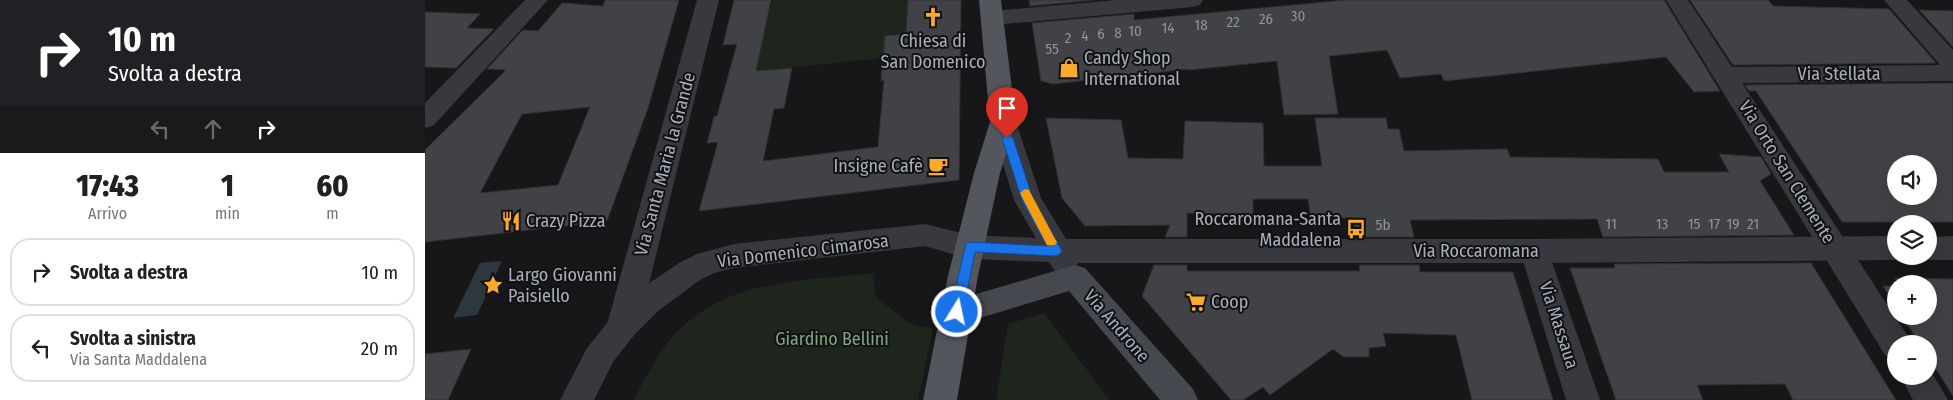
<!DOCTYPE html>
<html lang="it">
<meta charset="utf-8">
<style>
:root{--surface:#fff;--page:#f2f2f2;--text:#202124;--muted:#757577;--line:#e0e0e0}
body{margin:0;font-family:"Fira Sans Condensed",sans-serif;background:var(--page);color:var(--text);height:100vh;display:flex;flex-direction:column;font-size:19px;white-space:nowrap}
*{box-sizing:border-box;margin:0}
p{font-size:16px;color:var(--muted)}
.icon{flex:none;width:28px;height:28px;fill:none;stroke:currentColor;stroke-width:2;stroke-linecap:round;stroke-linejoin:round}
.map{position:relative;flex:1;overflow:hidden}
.details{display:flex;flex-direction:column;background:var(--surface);width:425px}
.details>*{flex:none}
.guide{background:#202124;color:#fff;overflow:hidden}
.buttons{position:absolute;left:1462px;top:155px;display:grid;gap:10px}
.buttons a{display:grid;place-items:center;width:50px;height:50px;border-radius:50%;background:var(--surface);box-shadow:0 5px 20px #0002;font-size:25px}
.pin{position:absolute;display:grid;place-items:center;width:42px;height:42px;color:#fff;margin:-51px -21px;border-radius:50% 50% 50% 0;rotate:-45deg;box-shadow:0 0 5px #0007}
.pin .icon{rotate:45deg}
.me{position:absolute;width:55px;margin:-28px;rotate:10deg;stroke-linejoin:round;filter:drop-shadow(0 0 4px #0008)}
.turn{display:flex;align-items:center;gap:18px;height:105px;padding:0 25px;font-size:22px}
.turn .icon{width:65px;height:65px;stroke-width:2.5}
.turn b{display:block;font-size:35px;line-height:42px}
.lanes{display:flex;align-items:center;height:48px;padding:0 25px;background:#0003;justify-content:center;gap:25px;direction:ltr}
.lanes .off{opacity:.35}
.eta{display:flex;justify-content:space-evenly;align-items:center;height:85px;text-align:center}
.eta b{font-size:30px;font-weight:800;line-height:35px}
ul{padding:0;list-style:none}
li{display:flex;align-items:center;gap:15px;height:68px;margin:0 10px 8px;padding:0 15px;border:2px solid var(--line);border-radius:20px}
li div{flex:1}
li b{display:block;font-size:19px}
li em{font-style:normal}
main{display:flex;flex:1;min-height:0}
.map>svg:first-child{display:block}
.green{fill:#1d251d}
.water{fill:#2c373e}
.building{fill:#414246;stroke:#313135;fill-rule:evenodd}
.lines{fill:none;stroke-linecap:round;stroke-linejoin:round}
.minor{fill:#38393e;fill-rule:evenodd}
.tertiary{fill:#38393e;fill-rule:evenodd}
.secondary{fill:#46484f;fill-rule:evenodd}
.primary{fill:#54565e;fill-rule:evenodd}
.route{fill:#1a73e8;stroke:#114b97}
.slow{fill:#f59e0b}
.labels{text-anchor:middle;stroke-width:4;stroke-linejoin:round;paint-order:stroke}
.number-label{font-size:15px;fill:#8e949d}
.poi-label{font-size:18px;fill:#a8afba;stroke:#121214;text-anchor:start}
.street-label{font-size:18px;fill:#a8afba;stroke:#121214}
.park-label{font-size:18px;fill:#7ea67f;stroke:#121214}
</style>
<main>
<section class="details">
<div class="guide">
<div class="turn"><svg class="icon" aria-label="right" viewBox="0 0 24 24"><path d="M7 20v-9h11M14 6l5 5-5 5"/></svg><div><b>10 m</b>Svolta a destra</div></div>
<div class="lanes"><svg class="icon off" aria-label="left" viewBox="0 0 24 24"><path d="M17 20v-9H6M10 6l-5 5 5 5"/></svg><svg class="icon off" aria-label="ahead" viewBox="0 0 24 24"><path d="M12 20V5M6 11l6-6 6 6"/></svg><svg class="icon" aria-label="right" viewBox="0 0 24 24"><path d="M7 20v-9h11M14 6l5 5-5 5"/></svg></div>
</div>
<div class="eta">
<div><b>17:43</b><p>Arrivo</p></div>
<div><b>1</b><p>min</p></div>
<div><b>60</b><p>m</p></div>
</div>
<ul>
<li><svg class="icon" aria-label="right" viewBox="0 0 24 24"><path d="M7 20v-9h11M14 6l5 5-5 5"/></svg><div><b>Svolta a destra</b></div><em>10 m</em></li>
<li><svg class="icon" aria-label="left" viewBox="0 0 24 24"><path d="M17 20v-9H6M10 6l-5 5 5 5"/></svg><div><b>Svolta a sinistra</b><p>Via Santa Maddalena</p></div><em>20 m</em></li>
</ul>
</section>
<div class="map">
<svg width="1528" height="400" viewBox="0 0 1528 400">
<rect width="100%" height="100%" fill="#171719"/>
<path class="green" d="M347 0H483L481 34 460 36 458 58 314 73 337 41Z
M449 273V285L452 298 481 321 492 326 508 328 493 400H208C220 380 233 352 249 335 302 278 377 281 449 273Z
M619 313 685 400H571L583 324Z"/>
<path class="water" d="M77 261 52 315 28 318 55 263Z"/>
<path class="building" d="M180 0H254L223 108 182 221 0 242V150L81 70 62 69 98 30 113 31 137 3 178 6ZM165 107 133 185 55 193 97 114Z
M309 0H346L331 71 367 68 359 108 349 109 338 161 453 147 459 80 456 81 460 36 481 34 483 0H536L534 180 274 211 293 142 282 143 289 117 292 116 312 44 298 45Z
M604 0H670L605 6Z
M921 0H1239L1295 91 1269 92 1241 57 1019 81 1016 74 975 78 962 50 904 56 913 114 859 115 852 61 763 70V69L628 84 616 81 607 23 709 14V20Z
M1265 0H1343L1348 6 1464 9 1511 63 1308 65Z
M1494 10 1528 11V47Z
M0 12 55 14 42 28 69 29 31 68 0 67Z
M1528 83V222H1417L1331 91H1324L1320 85ZM1471 164H1504V196H1471Z
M621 118 696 120 703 158 758 159 760 121 838 123 839 166H897L890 118H961L963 129H974L979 151 1082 149 1085 157 1233 159 1239 172H1304L1294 154 1336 157 1346 174 1335 181 1369 235 1178 237 1172 219 985 220 989 237H931L929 218H886L883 199H828V215L762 213V237H740L745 225 660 226 637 198Z
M1386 263 1471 400H1368L1360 384 1272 385 1278 400H1191L1145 268H1190L1189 264Z
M729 265H762V271H935L934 265H994L995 272H1088L1128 400H1047L1031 335 958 333 961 346 944 348V357H919L908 349 845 395 838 387 818 400H806L717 296Z
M1470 278 1528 279V396L1504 358V344H1495L1477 316H1504V284H1473Z
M1458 286H1471V307Z
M46 349 23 400H0V354Z"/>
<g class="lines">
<path class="minor" d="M100 0H123L9 125 0 128V103Z
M272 0H294L213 328 208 337 197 341 186 337 181 328Z
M691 0H778L775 5 767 7 568 25 560 23 557 18 560 13 568 11Z
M1241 0H1263L1307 67 1515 65 1459 0H1482L1528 50V81L1317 83 1482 335 1486 344H1471V359L1460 355Z
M1109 239 1119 243 1123 251 1175 400H1141L1095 251 1099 243Z
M1504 368 1523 400H1488L1475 376H1504Z"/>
<path class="tertiary" d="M578 113 587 116 591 122 616 198 641 239H1109L1471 236V256H1481L1471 260 1109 263H653L649 270 639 274 629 270 624 262 545 259 500 246 309 268 289 273 275 280 233 311 209 335 188 362 169 400H135L162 348 187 317 226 282 254 263 272 254 309 244 500 224 545 235 611 238 589 200 565 122 569 116Z
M1528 236V260H1504L1494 256H1504V237Z"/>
<path class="secondary" d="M650 265 660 268 768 389 773 400H735L644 291 532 325 521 321 517 312 521 303Z"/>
<path class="primary" d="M554 0H576L591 122 575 173 553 276 532 400H498L523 276 549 173 565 122Z"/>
</g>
<path class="route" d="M582 134 588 138 608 199 637 251 635 254 631 256 550 252 538 312 536 316 532 317 527 316 525 312 541 243 545 242 622 246 597 200 577 138Z"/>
<path class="slow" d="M600 189 604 190 630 239 632 242 630 245H622L595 193Z"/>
<defs>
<symbol id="church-bare" viewBox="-9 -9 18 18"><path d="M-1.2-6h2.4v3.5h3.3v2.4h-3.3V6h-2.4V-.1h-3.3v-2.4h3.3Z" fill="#fcaa2c" stroke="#121214" stroke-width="2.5" paint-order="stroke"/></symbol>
<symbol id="shop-bare" viewBox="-9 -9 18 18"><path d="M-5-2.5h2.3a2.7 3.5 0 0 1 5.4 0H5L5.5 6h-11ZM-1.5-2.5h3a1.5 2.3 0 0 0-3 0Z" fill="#fcaa2c" stroke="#121214" stroke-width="2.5" paint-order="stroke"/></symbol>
<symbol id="cafe-bare" viewBox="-9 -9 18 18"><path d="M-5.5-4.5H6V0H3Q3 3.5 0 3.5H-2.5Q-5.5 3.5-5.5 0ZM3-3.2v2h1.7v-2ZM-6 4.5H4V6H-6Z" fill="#fcaa2c" stroke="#121214" stroke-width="2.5" paint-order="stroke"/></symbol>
<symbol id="restaurant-bare" viewBox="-9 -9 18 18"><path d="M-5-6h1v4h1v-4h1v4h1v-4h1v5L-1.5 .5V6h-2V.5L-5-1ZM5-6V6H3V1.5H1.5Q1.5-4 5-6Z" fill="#fcaa2c" stroke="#121214" stroke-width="2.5" paint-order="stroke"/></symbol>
<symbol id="bus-bare" viewBox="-9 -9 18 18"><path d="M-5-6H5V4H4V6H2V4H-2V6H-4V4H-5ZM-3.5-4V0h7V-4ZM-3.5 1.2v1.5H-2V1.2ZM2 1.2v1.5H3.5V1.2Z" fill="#fcaa2c" stroke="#121214" stroke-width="2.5" paint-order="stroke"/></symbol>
<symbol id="sight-bare" viewBox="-9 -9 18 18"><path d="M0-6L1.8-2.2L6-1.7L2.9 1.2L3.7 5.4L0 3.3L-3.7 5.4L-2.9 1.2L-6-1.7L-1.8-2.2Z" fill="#fcaa2c" stroke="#121214" stroke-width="2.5" paint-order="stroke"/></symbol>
<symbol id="supermarket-bare" viewBox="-9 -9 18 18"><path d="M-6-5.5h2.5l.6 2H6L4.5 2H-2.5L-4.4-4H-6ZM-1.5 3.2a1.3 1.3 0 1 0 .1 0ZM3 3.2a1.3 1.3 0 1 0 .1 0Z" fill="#fcaa2c" stroke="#121214" stroke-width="2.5" paint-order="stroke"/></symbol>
</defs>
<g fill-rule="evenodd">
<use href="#church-bare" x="494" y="3" width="28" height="28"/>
<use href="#shop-bare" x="630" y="54" width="28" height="28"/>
<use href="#cafe-bare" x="499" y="152" width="28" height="28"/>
<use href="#restaurant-bare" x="72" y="207" width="28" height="28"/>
<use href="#bus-bare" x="917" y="215" width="28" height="28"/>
<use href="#sight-bare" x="54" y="271" width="28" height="28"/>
<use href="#supermarket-bare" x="757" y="288" width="28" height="28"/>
</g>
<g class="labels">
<g class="number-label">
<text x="873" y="21">30</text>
<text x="841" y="24">26</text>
<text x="808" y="27">22</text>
<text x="776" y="30">18</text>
<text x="743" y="33">14</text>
<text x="710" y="36">10</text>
<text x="693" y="38">8</text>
<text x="676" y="39">6</text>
<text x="660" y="41">4</text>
<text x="643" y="43">2</text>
<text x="627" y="54">55</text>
<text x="1186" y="229">11</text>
<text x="1237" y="229">13</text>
<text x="1269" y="229">15</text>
<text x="1289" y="229">17</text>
<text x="1308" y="229">19</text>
<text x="1328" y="229">21</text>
<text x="958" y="230">5b</text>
</g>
<g class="poi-label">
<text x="508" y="47" text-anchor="middle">Chiesa di<tspan x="508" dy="21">San Domenico</tspan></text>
<text x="659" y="64">Candy Shop<tspan x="659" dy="21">International</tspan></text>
<text x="498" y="172" text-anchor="end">Insigne Cafè</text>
<text x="916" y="225" text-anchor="end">Roccaromana-Santa<tspan x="916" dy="21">Maddalena</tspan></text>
<text x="101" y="227">Crazy Pizza</text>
<text x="83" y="281">Largo Giovanni<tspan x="83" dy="21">Paisiello</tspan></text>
<text x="786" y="308">Coop</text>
</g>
<g class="street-label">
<text x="1414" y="80">Via Stellata</text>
<text transform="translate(240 164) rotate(-75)" y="6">Via Santa Maria la Grande</text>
<text transform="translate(1362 172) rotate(58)" y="6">Via Orto San Clemente</text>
<text transform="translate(378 251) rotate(-7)" y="6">Via Domenico Cimarosa</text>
<text x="1051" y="257">Via Roccaromana</text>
<text transform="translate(1134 325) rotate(72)" y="6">Via Massaua</text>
<text transform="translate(692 326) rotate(49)" y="6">Via Androne</text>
</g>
<g class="park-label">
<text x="407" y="345">Giardino Bellini</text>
</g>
</g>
</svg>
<div class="buttons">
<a><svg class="icon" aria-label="sound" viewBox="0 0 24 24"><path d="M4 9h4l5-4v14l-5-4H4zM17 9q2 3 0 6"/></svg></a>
<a><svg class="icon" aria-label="layers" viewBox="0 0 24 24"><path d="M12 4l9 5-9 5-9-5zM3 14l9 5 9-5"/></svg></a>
<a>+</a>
<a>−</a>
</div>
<div class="pin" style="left:582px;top:138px;background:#d93025"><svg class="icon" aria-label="arrive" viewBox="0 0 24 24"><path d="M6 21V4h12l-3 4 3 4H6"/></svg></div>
<svg class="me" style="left:532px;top:312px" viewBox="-20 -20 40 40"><circle r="17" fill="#1a73e8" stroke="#fff" stroke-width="3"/><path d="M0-11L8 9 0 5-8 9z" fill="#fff"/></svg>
</div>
</main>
